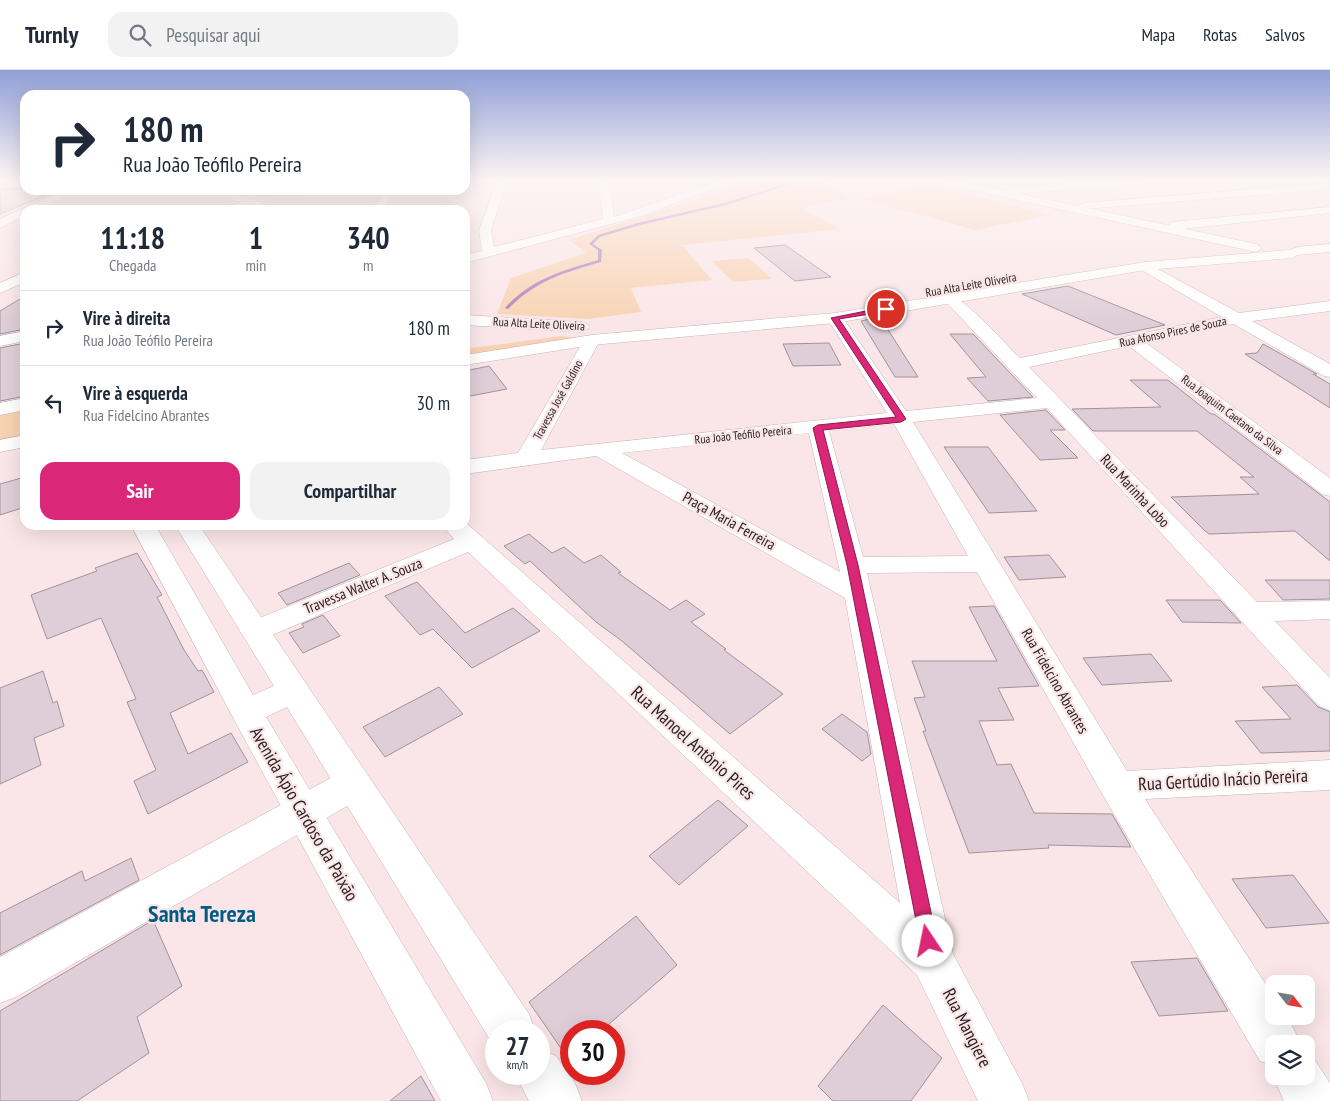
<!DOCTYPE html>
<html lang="pt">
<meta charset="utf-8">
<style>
:root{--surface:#fff;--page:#f2f2f3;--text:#1f2937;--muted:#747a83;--line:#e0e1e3;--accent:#db2777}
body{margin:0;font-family:"PT Sans Narrow",sans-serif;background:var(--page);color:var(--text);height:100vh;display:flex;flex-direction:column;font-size:19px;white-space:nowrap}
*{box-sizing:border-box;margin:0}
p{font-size:16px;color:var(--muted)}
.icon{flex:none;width:28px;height:28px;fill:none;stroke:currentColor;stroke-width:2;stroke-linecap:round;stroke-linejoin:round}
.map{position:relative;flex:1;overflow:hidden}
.details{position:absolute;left:20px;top:135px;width:450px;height:325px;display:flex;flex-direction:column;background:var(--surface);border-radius:15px;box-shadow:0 5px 20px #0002}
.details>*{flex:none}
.hud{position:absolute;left:20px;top:20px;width:450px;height:105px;border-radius:15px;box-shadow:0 5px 20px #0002;background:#fff;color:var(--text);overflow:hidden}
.needle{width:32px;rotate:121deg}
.controls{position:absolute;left:1265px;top:905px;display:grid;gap:10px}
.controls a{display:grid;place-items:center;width:50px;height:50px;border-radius:10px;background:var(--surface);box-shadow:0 5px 20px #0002;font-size:25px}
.speed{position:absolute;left:485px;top:950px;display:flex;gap:10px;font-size:25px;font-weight:700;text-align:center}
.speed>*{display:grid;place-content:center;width:65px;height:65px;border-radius:50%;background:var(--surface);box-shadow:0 5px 20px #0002;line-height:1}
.speed small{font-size:12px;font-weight:400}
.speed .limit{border:8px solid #d22;background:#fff;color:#111}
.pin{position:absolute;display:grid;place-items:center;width:42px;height:42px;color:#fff;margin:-21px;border:2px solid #fff;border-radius:50%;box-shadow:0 1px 5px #0007}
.me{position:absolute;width:55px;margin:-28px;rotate:349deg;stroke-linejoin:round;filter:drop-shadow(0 0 4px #0008)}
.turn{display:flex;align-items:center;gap:18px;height:105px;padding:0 20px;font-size:22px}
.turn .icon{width:65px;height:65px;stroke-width:2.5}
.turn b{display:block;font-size:35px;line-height:42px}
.eta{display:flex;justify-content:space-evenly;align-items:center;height:85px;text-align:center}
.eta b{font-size:30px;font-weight:600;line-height:35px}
.action{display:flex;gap:10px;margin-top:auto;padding:10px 20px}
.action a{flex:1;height:58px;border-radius:15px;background:var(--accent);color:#fff;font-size:20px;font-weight:600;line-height:58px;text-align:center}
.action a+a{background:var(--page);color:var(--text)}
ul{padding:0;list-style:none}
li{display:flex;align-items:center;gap:15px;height:75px;padding:0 20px;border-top:1px solid var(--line)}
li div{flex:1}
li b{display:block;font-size:19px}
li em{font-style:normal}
header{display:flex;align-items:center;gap:30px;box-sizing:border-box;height:70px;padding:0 25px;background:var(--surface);border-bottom:1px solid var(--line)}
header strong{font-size:24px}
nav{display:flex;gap:28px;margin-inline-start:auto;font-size:18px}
.search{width:350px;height:45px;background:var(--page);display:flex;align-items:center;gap:12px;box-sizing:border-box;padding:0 18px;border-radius:15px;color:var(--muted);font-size:19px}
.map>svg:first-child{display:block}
.built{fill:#f2d6d9}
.green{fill:#f8d3b3}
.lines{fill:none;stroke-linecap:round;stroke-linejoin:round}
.stream{fill:#ad7fbe;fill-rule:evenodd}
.building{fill:#dfced7;stroke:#a1929a}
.street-casing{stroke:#c6b3b5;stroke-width:1}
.secondary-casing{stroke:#c6b3b5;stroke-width:1}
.street{fill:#fff;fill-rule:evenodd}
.secondary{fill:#fff;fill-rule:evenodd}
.route{fill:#db2777;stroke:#8e194d}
.labels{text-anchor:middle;stroke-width:4.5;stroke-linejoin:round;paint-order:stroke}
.far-street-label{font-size:12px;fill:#251e1f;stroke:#fae6e8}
.street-label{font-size:15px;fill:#251e1f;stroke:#fae6e8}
.near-street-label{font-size:18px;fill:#251e1f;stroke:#fae6e8}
.near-district-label{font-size:24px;font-weight:bold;fill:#005b85;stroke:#fae6e8}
</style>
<header>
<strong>Turnly</strong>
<div class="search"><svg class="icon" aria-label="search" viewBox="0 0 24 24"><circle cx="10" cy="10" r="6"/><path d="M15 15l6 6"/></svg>Pesquisar aqui</div>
<nav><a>Mapa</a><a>Rotas</a><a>Salvos</a></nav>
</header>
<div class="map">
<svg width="1330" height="1031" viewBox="0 0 1330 1031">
<rect width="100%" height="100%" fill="#fae6e8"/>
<path class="built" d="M240 120H375L371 125 255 127 238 121Z"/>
<path class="green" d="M745 109H838L822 113 849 128 802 138 840 159 682 175 712 210 631 218 641 242 588 249 497 244 511 208 586 183 569 170 713 124Z
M930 115 1051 145 975 160 862 129Z
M749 188 772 209 733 212 712 191Z
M562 266 576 268 465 287V279Z
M25 339V365L0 371V344Z"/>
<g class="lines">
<path class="stream" d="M801 109H806L726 135 640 155 600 167 593 174 602 180 601 192C563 203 537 210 508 239L505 238C531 209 562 201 598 190V180L589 174 598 165 638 153 724 133Z"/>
</g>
<path class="building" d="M25 118V120H59L0 144V119Z
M785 175 831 207 795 211 754 178Z
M1068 216 1165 255 1116 265 1022 224Z
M25 226V259L0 264V241Z
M880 247 918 307H895L861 251Z
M950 264H973L1033 327 988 331 967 308 986 307Z
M25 273V326L0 331V278Z
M829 273 841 295 793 296 783 274Z
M1263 274 1317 304H1313L1330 314V338L1245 284 1257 283Z
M489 296 507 319 465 327V301Z
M1130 310H1168L1211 344H1214L1330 432V491L1295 461 1209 464 1204 460 1171 427 1259 424 1240 407H1254L1197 361H1093L1072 339 1161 337Z
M1046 340 1065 360H1050L1078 388 1040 390 1000 345Z
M944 377H988L1037 441 989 443Z
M25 407V437L0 445V414Z
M529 464 552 483 564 477 584 493 601 485 621 502 618 503 670 540 686 530 705 544 691 552 726 579 724 580 783 624 730 664 622 571 596 552 530 491 525 494 504 476Z
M137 483 162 525 157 527 184 580 198 601 202 600 214 622 170 643 188 684 231 663 248 692 148 744 134 711 156 700 127 632 136 629 101 548 47 569 31 525 97 501 95 498Z
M1049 485 1066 507 1019 510 1004 487Z
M349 493 360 505 287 535 278 523Z
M1265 510H1330V529L1283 530Z
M417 512 465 563 513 538 540 561 472 598 433 559 420 565 385 526Z
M1166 530H1220L1241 553 1182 552Z
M994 536 1039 616 998 618 1014 650 979 651 997 695 1011 694 1034 743 1112 744 1131 777 1048 775 1049 778 969 783 923 661H926L914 628 925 627 912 591H997L969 537Z
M323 545 340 566 303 583 289 563 304 557 302 554Z
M1151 584 1172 611 1102 615 1083 588Z
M43 601 53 633 57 631 64 656 34 668 41 695 0 714V618Z
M1297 615 1318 637 1330 642V681L1261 683 1235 651 1291 649 1262 617Z
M439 617 463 644 385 687 363 657Z
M842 644 867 662 871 684 862 691 822 659Z
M718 730 748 756 679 815 649 786Z
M131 788 139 810 0 885V843L82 801 85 811Z
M1293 805 1329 853 1266 858 1232 809Z
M636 846 677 895 601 961H571V993L529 932Z
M153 850 182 916 137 947 149 983 77 1031H0V941Z
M1197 888 1228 941 1159 946 1131 892Z
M883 935 942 988 911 1031H833L818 1016Z
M421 1006 435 1031H390Z"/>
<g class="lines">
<defs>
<path id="street" d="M498 109H508L491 160 494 177 603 149 598 109H608L614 147 724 109H739L641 146 465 193V185L482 181 479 160Z
M1120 109H1173L1168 112 1012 124 1007 121 1008 119 1023 116Z
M1330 113V119L1084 139 1078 136 1084 133Z
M64 120H78L39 140H25V146L0 158V149Z
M387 120H397L382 140H370Z
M253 130 258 133 257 135 237 140H217L219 138Z
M1330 137V143L1173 160 1167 156 1173 152Z
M1330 174V182L1298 185 1291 181 1298 177Z
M1145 192 1239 243 1330 231V241L1252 251 1330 294V307L1324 306 1234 254 1145 272 1330 408V426L1322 424 1129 276 1029 297 1257 532 1330 531V549L1275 551 1330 608V640L1319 636 1047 338 913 352 1127 701 1330 690V720L1145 729 1274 927V946H1287L1301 974H1274V996L1260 991 1104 727 977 502 867 503 953 884 1022 1013 1029 1031H978L917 905 468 482 265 568 255 571 245 568 240 561 245 554 454 469 442 455H465V452L900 833 845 528 596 386 465 404V390L518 383 584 270 586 266H598L600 270 541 380 887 343 827 248 829 245H841L906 341 1037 328 947 233 930 225 928 222 930 219C954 213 1002 271 1020 288L1222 247 1140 199 1138 196ZM894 354 968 486 863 487 829 361ZM809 363 840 502 622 383Z
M25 202V212L0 223V213Z
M465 245 581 252 587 254 589 257 587 260 581 262 465 255Z
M353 699 366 703 371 714 366 725 16 927 0 933V887L340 703Z
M1306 985 1314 989 1330 1013V1031H1284L1273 1006 1274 1003V1006H1306Z"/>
<path id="secondary" d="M930 109H950L1256 174 1262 178 1256 182 935 112Z
M209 120H224L277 138 279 140H262L210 122Z
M1298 177 1305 181 1292 188 1145 200 835 253 592 275 465 295V285L592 265 835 243 1145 192 1289 180Z
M25 261V271L0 276V266Z
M25 328V340L0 345V333Z
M25 365V377L0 382V370Z
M131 455H155L253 625 274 616 175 455H199L529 944 535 961H496L495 978 287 637 266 647 486 1013 493 1031H441L230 642Z
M539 979 556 986 575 1013 582 1031H529L515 1004H539Z"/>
</defs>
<use href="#street" class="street-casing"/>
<use href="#secondary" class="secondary-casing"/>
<use href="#street" class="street"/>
<use href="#secondary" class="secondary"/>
</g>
<linearGradient id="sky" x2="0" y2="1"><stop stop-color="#909fd7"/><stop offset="0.43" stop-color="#fdf4f5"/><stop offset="1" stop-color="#fdf4f5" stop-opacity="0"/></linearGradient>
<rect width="1330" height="254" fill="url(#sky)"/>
<path class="route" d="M886 237 889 239 888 241 839 249 906 349 901 352 823 360 858 495 937 871 935 877 928 880 922 877 920 871 847 495 813 358 818 355 896 347 831 248Z"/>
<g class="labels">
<g class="far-street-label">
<text transform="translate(971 215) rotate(-10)" y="4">Rua Alta Leite Oliveira</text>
<text transform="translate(539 254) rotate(3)" y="4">Rua Alta Leite Oliveira</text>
<text transform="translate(1173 262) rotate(-12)" y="4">Rua Afonso Pires de Souza</text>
<text transform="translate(558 330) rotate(-61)" y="4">Travessa José Galdino</text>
<text transform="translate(1232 345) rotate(37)" y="4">Rua Joaquim Caetano da Silva</text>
<text transform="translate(743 365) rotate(-6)" y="4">Rua João Teófilo Pereira</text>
</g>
<g class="street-label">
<text transform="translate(1135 421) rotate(47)" y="5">Rua Marinha Lobo</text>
<text transform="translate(729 451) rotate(29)" y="5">Praça Maria Ferreira</text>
<text transform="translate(363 516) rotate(-22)" y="5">Travessa Walter A. Souza</text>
<text transform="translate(1055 611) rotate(60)" y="5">Rua Fidelcino Abrantes</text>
</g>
<g class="near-street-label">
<text transform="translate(693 673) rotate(42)" y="6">Rua Manoel Antônio Pires</text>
<text transform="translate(1223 710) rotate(-3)" y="6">Rua Gertúdio Inácio Pereira</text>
<text transform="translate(304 744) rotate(60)" y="6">Avenida Ápio Cardoso da Paixão</text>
<text transform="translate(967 958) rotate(63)" y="6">Rua Mangiere</text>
</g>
<g class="near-district-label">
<text x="202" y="852">Santa Tereza</text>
</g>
</g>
</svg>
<div class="controls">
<a><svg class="needle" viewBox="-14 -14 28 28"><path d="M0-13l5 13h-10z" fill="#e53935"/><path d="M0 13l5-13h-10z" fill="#747a83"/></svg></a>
<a><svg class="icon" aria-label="layers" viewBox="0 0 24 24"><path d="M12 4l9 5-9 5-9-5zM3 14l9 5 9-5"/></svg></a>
</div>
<div class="speed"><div>27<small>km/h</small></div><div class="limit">30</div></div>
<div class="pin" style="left:886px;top:239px;background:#d93025"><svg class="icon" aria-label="arrive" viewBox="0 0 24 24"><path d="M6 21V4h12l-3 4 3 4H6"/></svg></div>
<svg class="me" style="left:928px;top:871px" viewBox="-20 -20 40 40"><circle r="19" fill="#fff"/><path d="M0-13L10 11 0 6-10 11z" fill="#db2777"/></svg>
<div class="hud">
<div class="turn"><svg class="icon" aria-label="right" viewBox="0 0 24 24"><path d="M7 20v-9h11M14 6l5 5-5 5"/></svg><div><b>180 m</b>Rua João Teófilo Pereira</div></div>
</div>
<section class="details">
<div class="eta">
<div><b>11:18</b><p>Chegada</p></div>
<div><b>1</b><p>min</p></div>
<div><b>340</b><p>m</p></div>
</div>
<ul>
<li><svg class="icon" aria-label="right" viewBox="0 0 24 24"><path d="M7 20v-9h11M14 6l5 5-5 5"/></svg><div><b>Vire à direita</b><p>Rua João Teófilo Pereira</p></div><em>180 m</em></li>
<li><svg class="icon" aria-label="left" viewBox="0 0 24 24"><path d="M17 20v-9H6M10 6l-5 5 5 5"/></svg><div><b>Vire à esquerda</b><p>Rua Fidelcino Abrantes</p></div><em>30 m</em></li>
</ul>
<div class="action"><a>Sair</a><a>Compartilhar</a></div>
</section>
</div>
